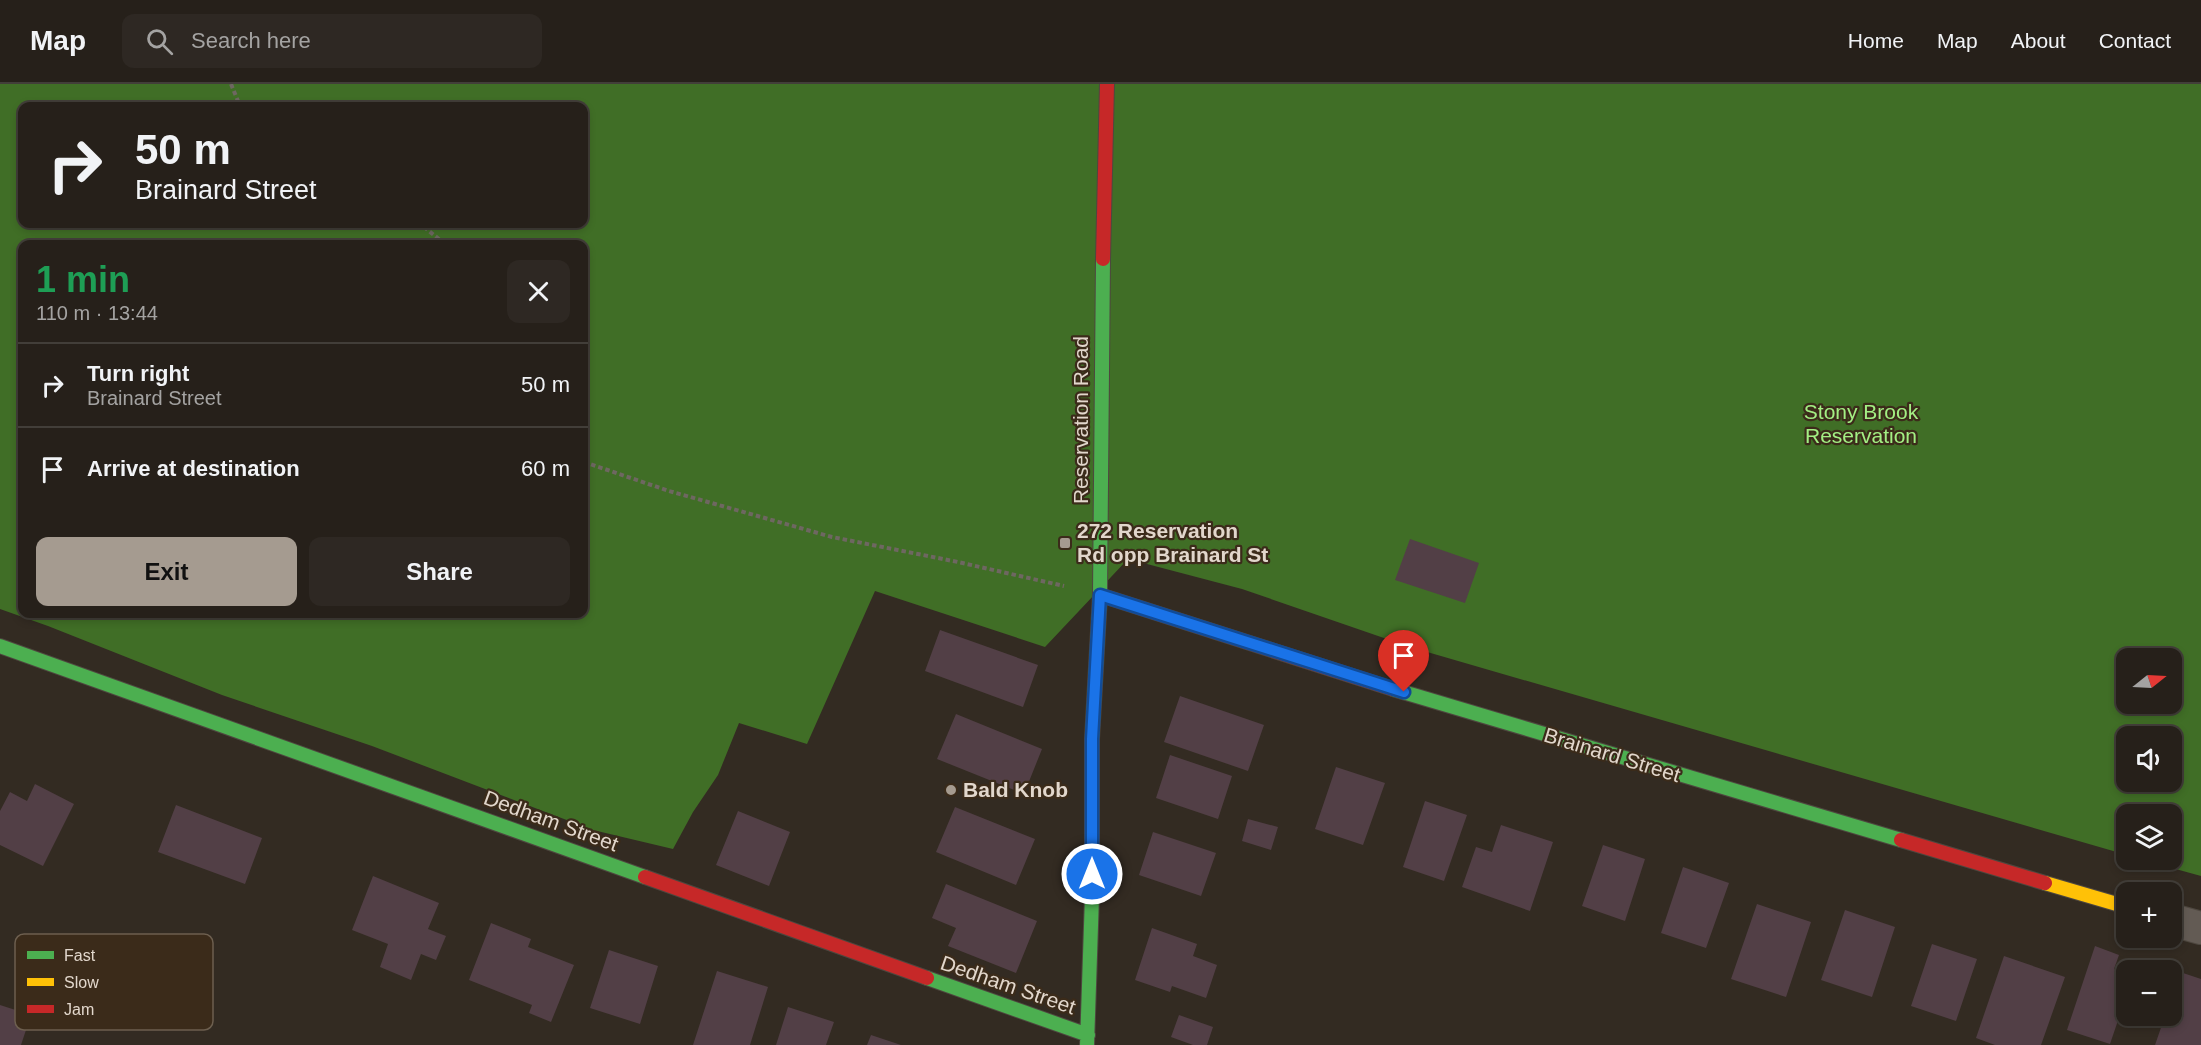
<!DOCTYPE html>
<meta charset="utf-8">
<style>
:root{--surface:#26201a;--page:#2e2823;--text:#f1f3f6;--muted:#a4a3a2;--line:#423e39;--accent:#a59b90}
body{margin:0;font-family:Arial,sans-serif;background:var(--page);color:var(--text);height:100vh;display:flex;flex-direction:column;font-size:22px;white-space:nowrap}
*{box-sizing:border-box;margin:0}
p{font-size:20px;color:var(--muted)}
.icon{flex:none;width:33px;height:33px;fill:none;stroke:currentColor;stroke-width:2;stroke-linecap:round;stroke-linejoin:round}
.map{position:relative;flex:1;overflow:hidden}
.drawer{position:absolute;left:18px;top:156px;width:570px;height:378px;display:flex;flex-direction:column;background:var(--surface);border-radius:12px;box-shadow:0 3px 9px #0003,0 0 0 2px var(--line)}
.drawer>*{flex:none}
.guide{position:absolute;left:18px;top:18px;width:570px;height:126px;border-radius:12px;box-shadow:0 3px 9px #0003,0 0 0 2px var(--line);background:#26201a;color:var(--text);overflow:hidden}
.needle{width:39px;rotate:72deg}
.fabs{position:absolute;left:2116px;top:564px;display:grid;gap:12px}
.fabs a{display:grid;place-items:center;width:66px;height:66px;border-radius:12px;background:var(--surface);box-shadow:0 3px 9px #0003,0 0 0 2px var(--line);font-size:30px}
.pin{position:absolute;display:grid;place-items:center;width:51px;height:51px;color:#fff;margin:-62px -26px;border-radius:50% 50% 50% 0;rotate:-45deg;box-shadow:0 0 6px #0007}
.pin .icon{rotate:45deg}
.me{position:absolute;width:66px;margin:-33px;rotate:0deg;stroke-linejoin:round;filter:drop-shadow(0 0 4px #0008)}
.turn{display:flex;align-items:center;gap:21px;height:126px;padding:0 18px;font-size:27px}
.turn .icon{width:78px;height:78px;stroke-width:2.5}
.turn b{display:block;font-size:42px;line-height:51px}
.round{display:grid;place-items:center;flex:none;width:63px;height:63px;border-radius:12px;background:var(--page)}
.headline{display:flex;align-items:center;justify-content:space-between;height:102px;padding:0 18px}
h1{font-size:36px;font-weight:700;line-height:45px;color:#1e9e55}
.button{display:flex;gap:12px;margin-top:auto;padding:12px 18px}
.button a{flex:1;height:69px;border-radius:12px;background:var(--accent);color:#111;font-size:24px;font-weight:700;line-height:69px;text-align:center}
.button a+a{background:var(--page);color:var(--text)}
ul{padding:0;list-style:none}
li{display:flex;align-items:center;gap:18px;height:84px;padding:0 18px;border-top:2px solid var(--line)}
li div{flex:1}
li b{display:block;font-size:22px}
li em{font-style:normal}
header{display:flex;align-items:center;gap:36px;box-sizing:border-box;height:84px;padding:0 30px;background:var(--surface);border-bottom:2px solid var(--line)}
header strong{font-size:28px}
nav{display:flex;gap:33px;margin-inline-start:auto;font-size:21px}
.search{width:420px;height:54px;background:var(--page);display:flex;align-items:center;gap:15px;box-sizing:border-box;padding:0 21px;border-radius:12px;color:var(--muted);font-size:22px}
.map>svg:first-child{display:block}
.forest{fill:#406e26;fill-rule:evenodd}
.building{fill:#523f46}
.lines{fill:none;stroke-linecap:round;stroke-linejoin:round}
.street-casing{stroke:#4e473f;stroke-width:34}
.fast-casing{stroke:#4e473f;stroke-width:16}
.slow-casing{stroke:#4e473f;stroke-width:16}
.jam-casing{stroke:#4e473f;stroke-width:16}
.path{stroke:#6e6761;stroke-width:4;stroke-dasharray:4.5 3;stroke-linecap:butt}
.street{stroke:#635b54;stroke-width:32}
.fast{stroke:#4caf50;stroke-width:14}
.slow{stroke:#ffc107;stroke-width:14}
.jam{stroke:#c62828;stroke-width:14}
.route-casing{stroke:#114b97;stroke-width:15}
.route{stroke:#1a73e8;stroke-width:10}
.poi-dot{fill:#a59b90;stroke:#3b2b1a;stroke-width:2}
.labels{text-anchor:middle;stroke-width:4.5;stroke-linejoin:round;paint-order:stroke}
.park-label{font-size:21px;fill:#a3ef83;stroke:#3b2b1a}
.street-label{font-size:21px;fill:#e2d7cc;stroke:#3b2b1a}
.poi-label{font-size:21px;font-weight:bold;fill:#e2d7cc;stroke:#3b2b1a;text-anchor:start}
.key{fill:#3b2b1a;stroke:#6d5f4f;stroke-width:1.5}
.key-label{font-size:16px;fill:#e2d7cc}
</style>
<header>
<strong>Map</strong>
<div class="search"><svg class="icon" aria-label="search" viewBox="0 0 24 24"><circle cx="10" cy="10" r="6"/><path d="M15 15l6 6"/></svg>Search here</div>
<nav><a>Home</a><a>Map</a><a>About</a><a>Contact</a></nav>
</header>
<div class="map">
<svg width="2201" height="961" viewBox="0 0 2201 961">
<rect width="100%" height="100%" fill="#332b22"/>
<path class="forest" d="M0 0H2201V792L2143 776H2172V730H2127V771L1410 563 1242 505 1128 475 1045 563 875 507 807 660 739 639 718 691 693 728 673 765 593 746 372 662 222 611 48 542 0 525ZM22 22H584V140H22ZM22 160H584V530H22ZM2127 574H2172V620H2127ZM2127 652H2172V698H2127Z"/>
<path class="building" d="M1410 455 1479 479 1465 519 1395 496Z
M940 546 1038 581 1023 623 925 587Z
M1180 612 1264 641 1248 687 1164 658Z
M956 630 1042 665 1024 710 937 675Z
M1170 671 1232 692 1218 735 1156 714Z
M1336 683 1385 699 1363 761 1315 745Z
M35 700 74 720 43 782 0 761V727L10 708 27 717Z
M1425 717 1467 731 1444 797 1403 783Z
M176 721 262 754 245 800 158 768Z
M955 723 1035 755 1016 801 936 768Z
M738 727 790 748 769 802 716 781Z
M1248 735 1278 743 1271 766 1242 757Z
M1501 741 1553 758 1530 827 1462 803 1476 763 1492 768Z
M1153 748 1216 769 1201 812 1139 791Z
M1603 761 1645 775 1625 837 1582 822Z
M1683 783 1729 799 1706 864 1661 849Z
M373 792 439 819 428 845 446 852 436 876 421 870 411 896 380 883 388 860 352 846Z
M946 800 1037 837 1016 889 948 862 956 844 932 834Z
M1757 820 1811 838 1786 913 1731 895Z
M1845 826 1895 843 1872 913 1821 896Z
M491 839 531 855 528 863 574 881 551 938 529 929 532 921 469 896Z
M1152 844 1197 860 1193 872 1217 881 1206 914 1172 902 1170 908 1135 896Z
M1932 860 1977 875 1956 937 1911 922Z
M2095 862 2119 871 2114 885 2127 890V910L2110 960 2067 946Z
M609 866 658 882 640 940 590 924Z
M2004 872 2065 893 2041 961H1995L1976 954Z
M717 887 768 903 750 961H693Z
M2180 888 2201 895V961H2155L2165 932H2172V912Z
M0 921 31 931 21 961H0Z
M788 923 834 938 826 961H776Z
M1179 931 1213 943 1207 961H1193L1171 953Z
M871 951 901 961H867Z"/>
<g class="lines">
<defs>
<path id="street" d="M2172 836 2201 844"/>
<path id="fast" d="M0 562 645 793
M1393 605 1901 756
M927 894 1088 951
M1087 961 1092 812V655L1100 511 1103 175"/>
<path id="slow" d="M2045 799 2127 823"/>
<path id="jam" d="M1103 175 1107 0
M1100 511 1393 605
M1901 756 2045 799
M645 793 927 894"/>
</defs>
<use href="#street" class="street-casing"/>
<use href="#fast" class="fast-casing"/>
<use href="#slow" class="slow-casing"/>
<use href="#jam" class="jam-casing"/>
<path class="path" d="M231 0 240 22
M417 140 424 143 445 160
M584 378 669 407 832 453 958 478 1064 502"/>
<use href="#street" class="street"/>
<use href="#fast" class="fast"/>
<use href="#slow" class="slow"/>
<use href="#jam" class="jam"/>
</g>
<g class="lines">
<defs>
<path id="route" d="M1092 790V655L1100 511 1404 608"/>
</defs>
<use href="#route" class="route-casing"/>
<use href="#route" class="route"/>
</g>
<g class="poi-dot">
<rect x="1059" y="453" width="12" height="12" rx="3"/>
<circle cx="951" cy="706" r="6"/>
</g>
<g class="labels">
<g class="park-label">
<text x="1861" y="335">Stony Brook<tspan x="1861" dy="24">Reservation</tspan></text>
</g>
<g class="street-label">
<text transform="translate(1081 336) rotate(-90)" y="7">Reservation Road</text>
<text transform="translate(1612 671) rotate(17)" y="7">Brainard Street</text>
<text transform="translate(551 737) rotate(20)" y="7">Dedham Street</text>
<text transform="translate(1008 901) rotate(19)" y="7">Dedham Street</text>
</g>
<g class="poi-label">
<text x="1077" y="454">272 Reservation<tspan x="1077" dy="24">Rd opp Brainard St</tspan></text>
<text x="963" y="713">Bald Knob</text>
</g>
</g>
<rect x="15" y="850" width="198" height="96" rx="9" class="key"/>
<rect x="27" y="867" width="27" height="8" fill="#4caf50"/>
<rect x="27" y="894" width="27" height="8" fill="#ffc107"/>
<rect x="27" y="921" width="27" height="8" fill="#c62828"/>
<g class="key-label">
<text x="64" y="877">Fast</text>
<text x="64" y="904">Slow</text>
<text x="64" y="931">Jam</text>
</g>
</svg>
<div class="fabs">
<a><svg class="needle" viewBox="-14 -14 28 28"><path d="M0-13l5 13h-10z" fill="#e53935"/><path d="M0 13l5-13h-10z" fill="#a4a3a2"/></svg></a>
<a><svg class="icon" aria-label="sound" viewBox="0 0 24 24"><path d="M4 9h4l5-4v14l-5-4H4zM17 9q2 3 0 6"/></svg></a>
<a><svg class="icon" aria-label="layers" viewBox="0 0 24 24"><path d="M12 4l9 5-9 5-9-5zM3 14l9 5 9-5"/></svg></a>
<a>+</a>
<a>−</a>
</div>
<div class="pin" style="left:1404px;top:608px;background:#d93025"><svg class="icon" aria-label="arrive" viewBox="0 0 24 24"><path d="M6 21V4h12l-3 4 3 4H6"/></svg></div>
<svg class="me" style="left:1092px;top:790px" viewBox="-20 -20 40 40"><circle r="17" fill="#1a73e8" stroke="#fff" stroke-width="3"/><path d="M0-11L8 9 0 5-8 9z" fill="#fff"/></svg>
<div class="guide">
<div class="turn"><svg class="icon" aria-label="right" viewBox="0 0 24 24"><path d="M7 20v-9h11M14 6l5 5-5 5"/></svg><div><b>50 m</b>Brainard Street</div></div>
</div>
<section class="drawer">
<div class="headline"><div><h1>1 min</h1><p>110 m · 13:44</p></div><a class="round"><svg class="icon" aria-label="close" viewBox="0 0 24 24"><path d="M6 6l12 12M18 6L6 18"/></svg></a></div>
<ul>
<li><svg class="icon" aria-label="right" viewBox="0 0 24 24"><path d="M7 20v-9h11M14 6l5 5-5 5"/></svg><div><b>Turn right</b><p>Brainard Street</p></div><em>50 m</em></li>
<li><svg class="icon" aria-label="arrive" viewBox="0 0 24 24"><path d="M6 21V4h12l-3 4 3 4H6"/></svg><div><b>Arrive at destination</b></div><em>60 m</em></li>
</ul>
<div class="button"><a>Exit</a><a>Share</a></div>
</section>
</div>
